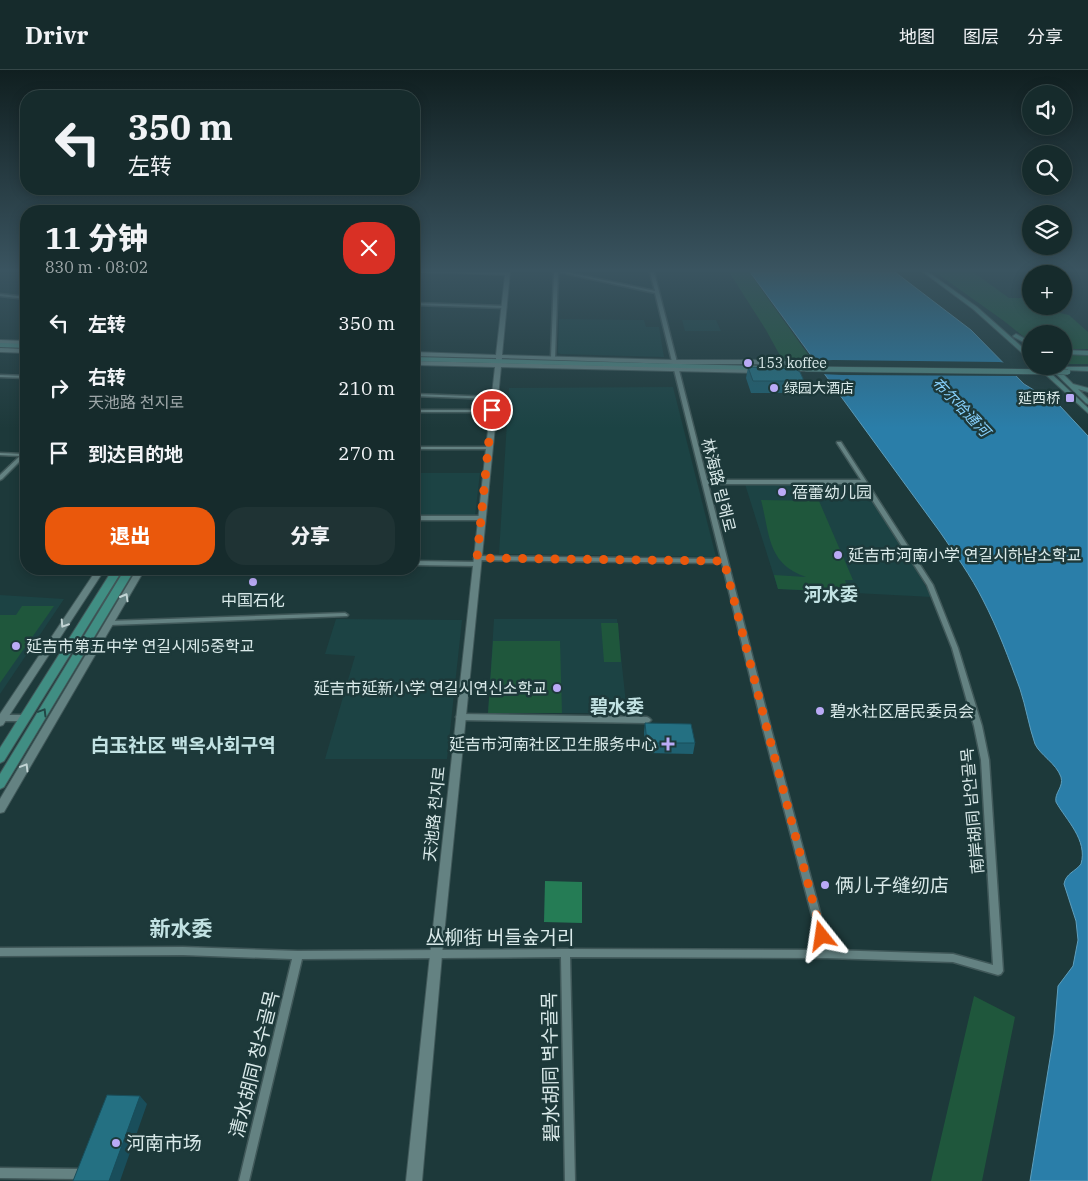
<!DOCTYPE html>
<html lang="zh">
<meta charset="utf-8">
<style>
:root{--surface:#162b2c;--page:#1f3334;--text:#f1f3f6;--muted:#9ea7a9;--line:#354748;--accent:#ea580c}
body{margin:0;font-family:"IBM Plex Serif","Noto Sans SC","Noto Sans KR",serif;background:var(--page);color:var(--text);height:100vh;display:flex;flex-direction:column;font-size:19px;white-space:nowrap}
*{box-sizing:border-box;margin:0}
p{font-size:16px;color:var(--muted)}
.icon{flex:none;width:28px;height:28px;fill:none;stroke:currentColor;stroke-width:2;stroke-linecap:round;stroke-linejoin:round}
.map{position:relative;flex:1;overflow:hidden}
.side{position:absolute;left:20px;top:135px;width:400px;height:370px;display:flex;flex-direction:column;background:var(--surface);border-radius:20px;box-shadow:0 2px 12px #0003,0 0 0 1px var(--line)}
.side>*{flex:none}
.top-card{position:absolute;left:20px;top:20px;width:400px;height:105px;border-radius:20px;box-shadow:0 2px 12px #0003,0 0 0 1px var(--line);background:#162b2c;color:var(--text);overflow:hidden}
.fabs{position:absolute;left:1022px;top:15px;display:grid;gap:10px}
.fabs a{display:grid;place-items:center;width:50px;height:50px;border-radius:50%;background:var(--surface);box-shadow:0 2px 12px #0003,0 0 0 1px var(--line);font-size:25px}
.pin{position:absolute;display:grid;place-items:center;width:42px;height:42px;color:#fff;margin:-21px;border:2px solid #fff;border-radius:50%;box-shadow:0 1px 5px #0007}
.me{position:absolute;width:55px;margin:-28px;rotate:345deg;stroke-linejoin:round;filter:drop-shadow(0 0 4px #0008)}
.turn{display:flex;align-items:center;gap:18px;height:105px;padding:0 25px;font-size:22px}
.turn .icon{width:65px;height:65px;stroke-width:2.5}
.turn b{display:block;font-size:35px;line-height:42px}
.round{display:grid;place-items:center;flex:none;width:52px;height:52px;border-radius:20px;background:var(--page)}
.summary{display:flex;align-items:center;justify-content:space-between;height:85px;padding:0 25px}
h1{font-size:30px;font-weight:800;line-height:38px}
.action{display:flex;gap:10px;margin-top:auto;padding:10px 25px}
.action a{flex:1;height:58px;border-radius:20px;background:var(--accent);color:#fff;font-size:20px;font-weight:800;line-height:58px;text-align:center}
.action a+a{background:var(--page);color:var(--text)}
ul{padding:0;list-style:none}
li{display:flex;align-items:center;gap:15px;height:65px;padding:0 25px}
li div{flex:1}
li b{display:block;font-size:19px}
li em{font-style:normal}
header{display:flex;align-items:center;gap:30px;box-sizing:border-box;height:70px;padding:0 25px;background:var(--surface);border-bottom:1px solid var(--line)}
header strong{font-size:24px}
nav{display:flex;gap:28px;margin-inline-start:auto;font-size:18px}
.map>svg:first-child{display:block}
.built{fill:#1c4344}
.green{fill:#1f573c}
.forest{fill:#257c55}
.water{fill:#2a7ea9;stroke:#5e9ebc}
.pier{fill:#1d393a}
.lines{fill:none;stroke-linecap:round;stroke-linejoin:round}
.minor-casing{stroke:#405859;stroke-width:3}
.tertiary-casing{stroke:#405859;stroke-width:2}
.secondary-casing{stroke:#405859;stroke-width:2}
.primary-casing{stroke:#405859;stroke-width:2}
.minor{fill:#648282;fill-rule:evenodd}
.tertiary{fill:#648282;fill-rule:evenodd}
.secondary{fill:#528883;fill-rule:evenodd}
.primary{fill:#408e83;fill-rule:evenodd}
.secondary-bridge-casing{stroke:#405859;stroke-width:6;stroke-linecap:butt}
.secondary-bridge{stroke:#528883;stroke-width:5}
.wall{fill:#1f6070}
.shaded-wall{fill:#194e5b}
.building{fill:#247082;stroke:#194e5b}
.oneway{stroke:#c2d4d4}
.oneway2{stroke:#224645}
.route{stroke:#ea580c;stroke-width:9;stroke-dasharray:0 16.2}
.poi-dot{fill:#baaaf6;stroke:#1d393a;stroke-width:2}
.labels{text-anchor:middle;stroke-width:5;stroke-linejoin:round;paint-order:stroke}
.far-poi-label{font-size:14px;fill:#d9e9e9;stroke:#1d393a;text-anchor:start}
.far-water-label{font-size:15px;font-style:italic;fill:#88d1fd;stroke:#1d393a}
.street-label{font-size:16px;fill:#d9e9e9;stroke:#1d393a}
.poi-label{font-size:16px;fill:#d9e9e9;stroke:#1d393a;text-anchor:start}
.neighbourhood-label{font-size:18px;font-weight:bold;fill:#c2e2e3;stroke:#1d393a}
.quarter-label{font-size:19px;font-weight:bold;fill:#c2e2e3;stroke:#1d393a}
.near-poi-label{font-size:19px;fill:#d9e9e9;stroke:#1d393a;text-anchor:start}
.near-street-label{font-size:19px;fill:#d9e9e9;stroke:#1d393a}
.near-neighbourhood-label{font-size:21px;font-weight:bold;fill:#c2e2e3;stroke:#1d393a}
</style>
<header>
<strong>Drivr</strong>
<nav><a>地图</a><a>图层</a><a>分享</a></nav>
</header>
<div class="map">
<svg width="1088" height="1111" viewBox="0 0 1088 1111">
<rect width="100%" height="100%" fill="#1d393a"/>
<path class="built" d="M559 249 644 250 646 257H659L664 287 561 284 558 283Z
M682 250H716L721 261H685Z
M673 317 716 487 499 484 509 318Z
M414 403H480L475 446 414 447Z
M865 413 932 527 778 519 745 414Z
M0 525 64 529 0 624Z
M336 549 462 550 447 689H325L355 586 325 584Z
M494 549H617L627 643H488Z"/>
<path class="green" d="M729 202H749L812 290 783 291 766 260Z
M935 202H973L1009 228H1029L1031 230V236H1040L1046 240 1069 245 1088 262V279H1064V264H1031V272L1029 271 1004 251Z
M1064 283 1088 284V294H1064Z
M761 430 819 431 853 510H845L849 522 778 519 774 505 806 507C767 494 770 464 761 430Z
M22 536H54L0 613V545H16Z
M601 553H618L621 592H604Z
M493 571H560L562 643H488Z
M974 926 1015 947 982 1111H931Z"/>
<path class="forest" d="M545 811 582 812V853L544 852Z"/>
<path class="water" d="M750 202H895L971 260 1024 314 1060 336 1088 366V1111H1030L1054 964 1058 916 1073 896 1078 870 1076 851 1064 814C1066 803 1075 802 1081 794 1088 770 1066 750 1056 732 1054 723 1064 717 1061 707 1056 693 1040 685 1035 674 1029 657 1026 637 1020 619 1009 589 998 559 983 530 971 506 955 484 940 462Z"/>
<path class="pier" d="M833 290 999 292 1009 293 1021 306 842 305 821 304 812 291Z"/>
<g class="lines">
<defs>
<path id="minor" d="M554 202H558L555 288 553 289 551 288Z
M559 202H566L655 221 650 202H654L707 410H861L837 373V372H841L933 515 958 578 982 656 989 690 1003 901 1001 904 998 905 953 892 827 888 570 887 575 1111H565L561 887 302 889 249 1111H239L292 889 183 885 0 886V878L183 877 298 881 565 879 821 880 762 655 722 493 477 490 474 488 477 486 721 489 655 223ZM708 414H862L927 515 952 578 974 656 981 690 993 895 953 884 830 880 770 655Z
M0 224 26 227V229L0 226Z
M414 233 504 236 506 237 504 238 414 235Z
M25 267H26V270L17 276H15V274Z
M0 305 26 306V308L0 307Z
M414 324 494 327 496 328 494 329 414 326Z
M414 340H492L494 341 492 342H414Z
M414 377H489L491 378 489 379H414Z
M24 382H26V385L2 409 0 410V405L20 386 0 385V383L23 384Z
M414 446H481L484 448 481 450H414Z
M414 491 477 492 480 494 477 496 414 495Z
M345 543 348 545 347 546 110 555 107 553 110 551Z
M460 644 647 647 649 648 651 650 649 652 647 653 460 650 458 649 456 647 458 645Z
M0 645H25L27 646 29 648 27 650 25 651H0Z
M0 1098 79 1099 83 1100 84 1104 83 1108 79 1109 0 1108Z"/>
<path id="tertiary" d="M416 202H510L502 285 674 290H779L801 295 798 297 779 294H674L502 288 501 293 758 299 761 301 758 303 501 297 442 885 422 1111H406L430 885 495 297 414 295V291L496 293V288L414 286V282L496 285 505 205Z
M0 270 26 271V275L0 274Z
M0 278 26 279V283L0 282Z
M97 499H105L3 655 0 656V644Z
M137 499H145L4 742 0 743V729Z"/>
<path id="secondary" d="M923 202H928L977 237 1031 285V290L1029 289 973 239Z
M1016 264 1031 272V276L1014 267 1013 266Z
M0 273 26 274V278L0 277Z
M1064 280 1088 281V285L1064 284Z
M414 287 758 296 761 298 758 300 414 291Z
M1036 296H1043L1088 338V343Z
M1048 296H1055L1073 314 1088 318V322L1078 319 1088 329V334L1086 333Z
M772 297H806L809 299 806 301 774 300 772 299Z
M1062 297H1088V301L1064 300 1062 299Z"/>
<path id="primary" d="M113 499H123L4 691 0 693V678Z
M125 499H135L4 717 0 719V704Z"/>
</defs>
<use href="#minor" class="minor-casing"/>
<use href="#tertiary" class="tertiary-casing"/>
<use href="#secondary" class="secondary-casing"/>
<use href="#primary" class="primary-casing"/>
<use href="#minor" class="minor"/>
<use href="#tertiary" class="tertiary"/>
<use href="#secondary" class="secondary"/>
<use href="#primary" class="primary"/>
<defs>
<path id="secondary-bridge" d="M806 299 1068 302"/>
</defs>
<use href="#secondary-bridge" class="secondary-bridge-casing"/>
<use href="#secondary-bridge" class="secondary-bridge"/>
</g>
<path class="wall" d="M748 297 804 311 801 323H751L746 308Z
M645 653 695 673 693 684 646 683 644 663Z"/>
<path class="shaded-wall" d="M140 1026 147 1034 120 1111H109Z"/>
<path class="building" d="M748 297 795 299 800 302 804 311H753Z
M645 653 691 654 695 673H647Z
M107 1025 140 1026 109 1111H73Z"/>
<defs><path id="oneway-chevron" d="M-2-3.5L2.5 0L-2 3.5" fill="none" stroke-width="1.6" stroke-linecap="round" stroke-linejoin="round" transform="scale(1.25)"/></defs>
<g class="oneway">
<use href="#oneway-chevron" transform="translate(125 527) rotate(-60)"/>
<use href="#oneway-chevron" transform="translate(64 554) rotate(123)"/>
<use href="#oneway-chevron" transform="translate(25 697) rotate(-59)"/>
</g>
<use class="oneway2" href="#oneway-chevron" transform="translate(43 642) rotate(-59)"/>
<linearGradient id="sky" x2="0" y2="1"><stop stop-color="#101f20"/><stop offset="0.56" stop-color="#3a5460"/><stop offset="1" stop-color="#3a5460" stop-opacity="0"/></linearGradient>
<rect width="1088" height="358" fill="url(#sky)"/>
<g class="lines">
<path class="route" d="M492 340 477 488 724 491 766 655 822 866"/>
</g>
<g class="poi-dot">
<circle cx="748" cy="293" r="5"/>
<circle cx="774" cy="318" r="5"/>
<rect x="1065" y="323" width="10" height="10" rx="2.5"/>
<circle cx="782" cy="422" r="5"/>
<circle cx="838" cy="485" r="5"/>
<circle cx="253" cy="512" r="5"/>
<circle cx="16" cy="576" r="5"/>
<circle cx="557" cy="618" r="5"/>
<circle cx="820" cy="641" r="5"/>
<path d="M665.5 666.5h5v5h5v5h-5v5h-5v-5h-5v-5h5z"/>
<circle cx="825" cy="815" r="5"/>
<circle cx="116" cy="1073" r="5"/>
</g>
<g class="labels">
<g class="far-poi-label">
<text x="758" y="298">153 koffee</text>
<text x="784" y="323">绿园大酒店</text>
<text x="1060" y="333" text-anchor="end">延西桥</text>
</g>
<g class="far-water-label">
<text transform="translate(961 337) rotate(46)" y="5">布尔哈通河</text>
</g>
<g class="street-label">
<text transform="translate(719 415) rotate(76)" y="6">林海路 림해로</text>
<text transform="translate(972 741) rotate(-95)" y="6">南岸胡同 남안골목</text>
<text transform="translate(434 744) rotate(-84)" y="6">天池路 천지로</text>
</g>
<g class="poi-label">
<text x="792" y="428">蓓蕾幼儿园</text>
<text x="848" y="491">延吉市河南小学 연길시하남소학교</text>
<text x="253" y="536" text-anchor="middle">中国石化</text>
<text x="26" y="582">延吉市第五中学 연길시제5중학교</text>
<text x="547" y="624" text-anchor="end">延吉市延新小学 연길시연신소학교</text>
<text x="830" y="647">碧水社区居民委员会</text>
<text x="657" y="680" text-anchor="end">延吉市河南社区卫生服务中心</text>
</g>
<g class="neighbourhood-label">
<text x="831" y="531">河水委</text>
<text x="617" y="643">碧水委</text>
</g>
<g class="quarter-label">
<text x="183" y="682">白玉社区 백옥사회구역</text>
</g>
<g class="near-poi-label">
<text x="835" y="822">俩儿子缝纫店</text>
<text x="126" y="1080">河南市场</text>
</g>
<g class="near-street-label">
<text x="500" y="874">丛柳街 버들숲거리</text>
<text transform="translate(254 994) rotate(-76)" y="7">清水胡同 청수골목</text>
<text transform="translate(550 997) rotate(-91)" y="7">碧水胡同 벽수골목</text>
</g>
<g class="near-neighbourhood-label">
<text x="181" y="866">新水委</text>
</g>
</g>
</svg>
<div class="fabs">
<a><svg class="icon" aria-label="sound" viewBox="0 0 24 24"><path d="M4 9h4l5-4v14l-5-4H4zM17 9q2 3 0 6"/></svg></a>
<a><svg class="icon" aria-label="search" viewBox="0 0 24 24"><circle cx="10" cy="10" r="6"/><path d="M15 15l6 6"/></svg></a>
<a><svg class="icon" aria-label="layers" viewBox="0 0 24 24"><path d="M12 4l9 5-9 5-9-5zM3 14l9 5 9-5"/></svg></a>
<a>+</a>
<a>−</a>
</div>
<div class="pin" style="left:492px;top:340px;background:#d93025"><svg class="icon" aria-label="arrive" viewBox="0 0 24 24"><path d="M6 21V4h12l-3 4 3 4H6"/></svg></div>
<svg class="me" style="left:822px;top:866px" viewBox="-20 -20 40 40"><path d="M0-17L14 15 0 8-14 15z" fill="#ea580c" stroke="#fff" stroke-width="4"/></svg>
<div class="top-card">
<div class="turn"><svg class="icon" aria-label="left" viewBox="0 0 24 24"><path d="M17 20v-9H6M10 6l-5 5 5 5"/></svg><div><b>350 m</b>左转</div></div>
</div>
<section class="side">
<div class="summary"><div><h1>11 分钟</h1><p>830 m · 08:02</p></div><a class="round" style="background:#d93025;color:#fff"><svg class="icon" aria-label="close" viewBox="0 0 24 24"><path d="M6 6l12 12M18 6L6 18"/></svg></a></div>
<ul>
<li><svg class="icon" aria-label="left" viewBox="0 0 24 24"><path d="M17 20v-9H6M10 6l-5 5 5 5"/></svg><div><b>左转</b></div><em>350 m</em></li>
<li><svg class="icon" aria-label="right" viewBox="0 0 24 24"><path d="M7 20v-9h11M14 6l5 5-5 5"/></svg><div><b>右转</b><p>天池路 천지로</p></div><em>210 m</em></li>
<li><svg class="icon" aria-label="arrive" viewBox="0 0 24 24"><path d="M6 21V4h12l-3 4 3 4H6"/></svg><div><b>到达目的地</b></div><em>270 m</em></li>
</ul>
<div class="action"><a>退出</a><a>分享</a></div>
</section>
</div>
